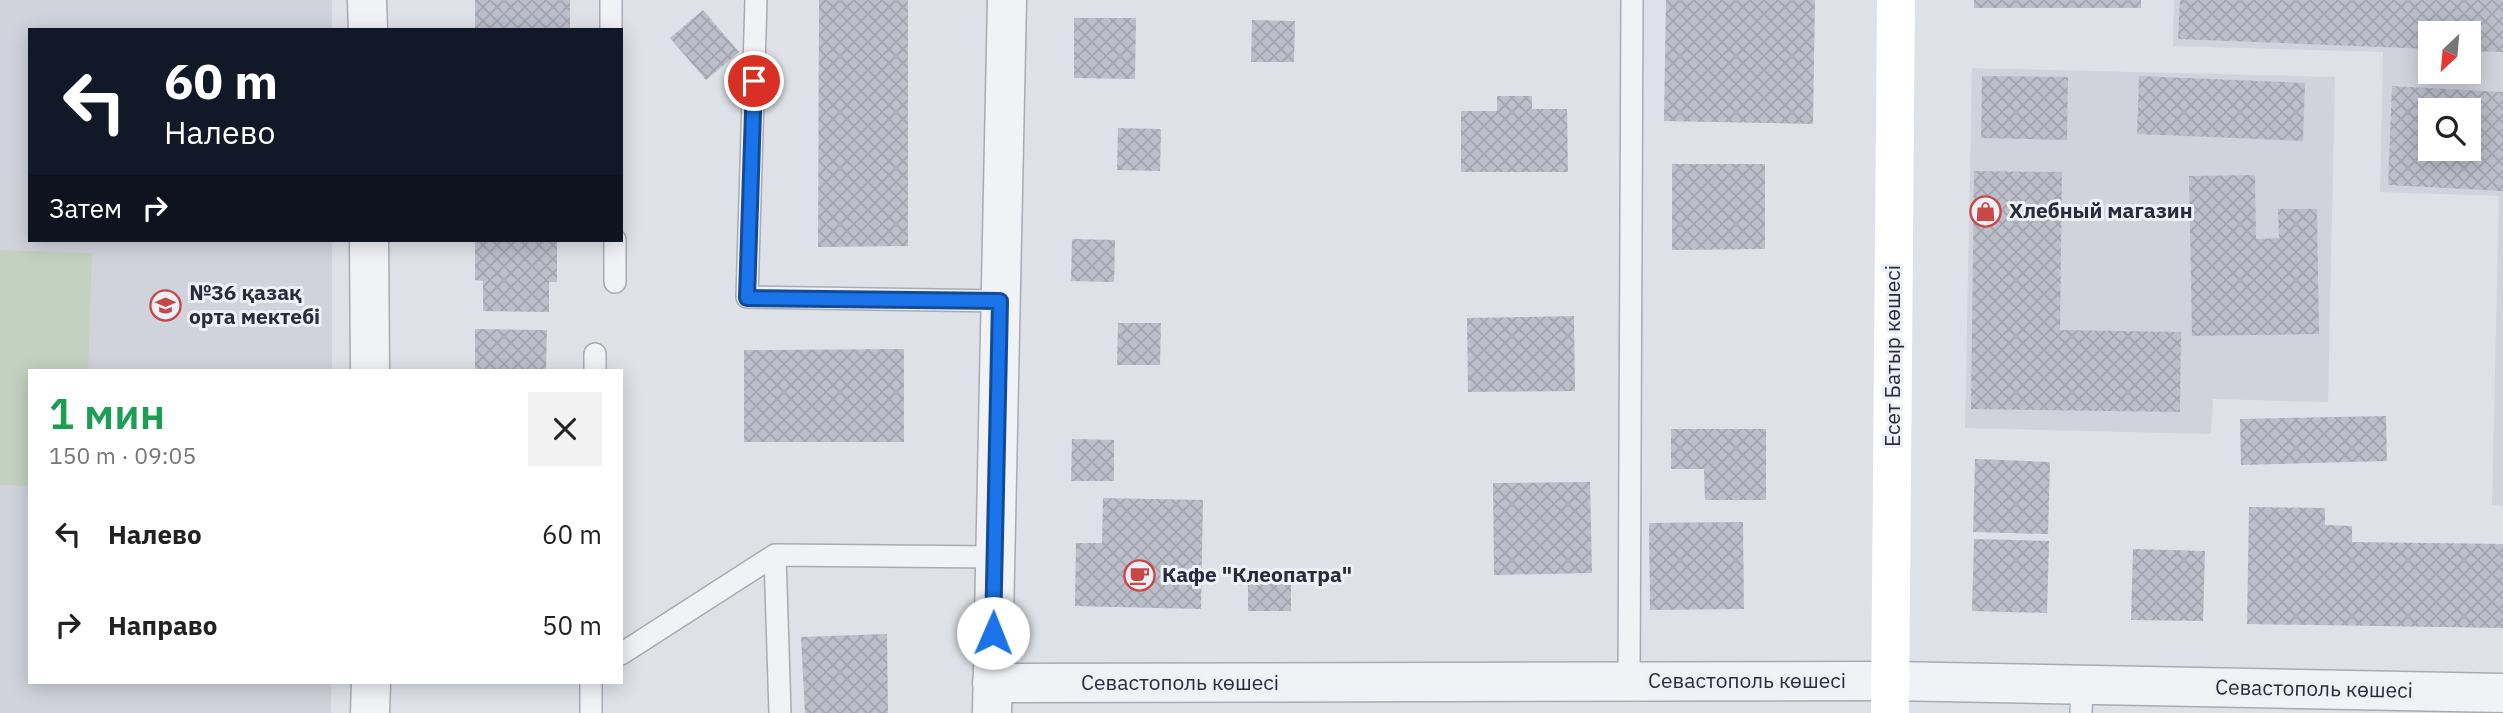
<!DOCTYPE html>
<html lang="ru">
<meta charset="utf-8">
<style>
:root{--surface:#fff;--page:#f2f2f2;--text:#222;--muted:#767676}
body{margin:0;font-family:"IBM Plex Sans",sans-serif;background:var(--page);color:var(--text);height:100vh;display:flex;flex-direction:column;font-size:26px;white-space:nowrap}
*{box-sizing:border-box;margin:0}
p{font-size:23px;color:var(--muted)}
.icon{flex:none;width:38px;height:38px;fill:none;stroke:currentColor;stroke-width:2;stroke-linecap:round;stroke-linejoin:round}
.map{position:relative;flex:1;overflow:hidden}
.panel{position:absolute;left:28px;top:369px;width:595px;height:315px;display:flex;flex-direction:column;background:var(--surface);border-radius:0px;box-shadow:0 4px 18px #0003}
.panel>*{flex:none}
.banner{position:absolute;left:28px;top:28px;width:595px;height:214px;border-radius:0px;box-shadow:0 4px 18px #0003;background:#111827;color:#fff;overflow:hidden}
.needle{width:46px;rotate:206deg}
.controls{position:absolute;left:2418px;top:21px;display:grid;gap:14px}
.controls a{display:grid;place-items:center;width:63px;height:63px;border-radius:0px;background:var(--surface);box-shadow:0 4px 18px #0003;font-size:35px}
.pin{position:absolute;display:grid;place-items:center;width:60px;height:60px;color:#fff;margin:-30px;border:4px solid #fff;border-radius:50%;box-shadow:0 2px 7px #0007}
.me{position:absolute;width:77px;margin:-38px;rotate:1deg;stroke-linejoin:round;filter:drop-shadow(0 0 5px #0008)}
.turn{display:flex;align-items:center;gap:24px;height:147px;padding:0 21px;font-size:32px}
.turn .icon{width:91px;height:91px;stroke-width:2.5}
.turn b{display:block;font-size:49px;line-height:60px}
.then{display:flex;align-items:center;height:66px;padding:0 21px;background:#0003;gap:14px;font-size:26px}
.round{display:grid;place-items:center;flex:none;width:74px;height:74px;border-radius:0px;background:var(--page)}
.headline{display:flex;align-items:center;justify-content:space-between;height:119px;padding:0 21px}
h1{font-size:42px;font-weight:600;line-height:52px;color:#1e9e55}
ul{padding:0;list-style:none}
li{display:flex;align-items:center;gap:21px;height:91px;padding:0 21px}
li div{flex:1}
li b{display:block;font-size:26px}
li em{font-style:normal}
.map>svg:first-child{display:block}
.built{fill:#d1d3dc;fill-rule:evenodd}
.garden{fill:#c2d1c0}
.building{fill:url(#building-cross-hatch);fill-rule:evenodd}
.lines{fill:none;stroke-linecap:round;stroke-linejoin:round}
.lane-casing{stroke:#a7abb4;stroke-width:24}
.street-casing{stroke:#a7abb4;stroke-width:41}
.lane{stroke:#f1f2f6;stroke-width:21}
.street{stroke:#f1f2f6;stroke-width:38}
.secondary{stroke:#fff;stroke-width:38}
.route-casing{stroke:#114b97;stroke-width:18}
.route{stroke:#1a73e8;stroke-width:12}
.labels{text-anchor:middle;stroke-width:6;stroke-linejoin:round;paint-order:stroke}
.poi-label{font-size:21px;font-weight:bold;fill:#282d3d;stroke:#eef0f5;text-anchor:start}
.street-label{font-size:21px;fill:#282d3d;stroke:#eef0f5}
</style>
<div class="map">
<svg width="2503" height="713" viewBox="0 0 2503 713">
<defs>
<pattern id="building-cross-hatch" width="8" height="8" patternUnits="userSpaceOnUse" patternTransform="scale(1.75)"><rect width="8" height="8" fill="#bcbfca"/><path d="M0 0l8 8M0 8l8-8" fill="none" stroke="#a2a4ae"/></pattern>
</defs>
<rect width="100%" height="100%" fill="#dee1e7"/>
<path class="built" d="M0 0H332V30H30V240H332V371H30V682L331 683V713H0Z
M2174 0H2503V506L2492 505 2499 196 2380 192 2383 52 2173 46ZM2431 33H2469V72H2431ZM2431 110H2469V149H2431Z
M1972 68 2335 77 2328 402 2213 399 2211 434 1965 428Z"/>
<path class="garden" d="M0 250 92 253 88 371H30V486L0 485Z"/>
<path class="building" d="M475 0H570V30H475Z
M819 0H908V246L818 247Z
M1666 0H1815L1813 124 1664 121Z
M1974 0H2141V8H1974Z
M2180 0H2503V52L2469 51V33H2431V49L2178 39Z
M703 10 739 52 706 80 670 38Z
M1074 18H1136L1135 79 1074 78Z
M1252 20 1295 21 1294 62H1251Z
M1982 76 2068 77 2067 140 1981 138Z
M2139 76 2305 83 2303 141 2137 134Z
M2392 86 2503 92V191L2388 185ZM2431 110H2469V149H2431Z
M1497 96H1532V109H1567L1568 172H1461V111H1497Z
M1118 128 1161 129 1160 171 1117 170Z
M1672 164H1765V249L1672 250Z
M1974 171 2062 172 2060 330 2181 332 2180 412 1971 409Z
M2255 175 2256 239 2279 238 2278 209H2317L2319 334 2192 336 2189 176Z
M1072 239 1115 240 1114 282 1071 281Z
M475 240H557V282H549V312L483 311V281L475 280Z
M1574 316 1575 391 1468 392 1467 318Z
M1118 323H1161L1160 365H1117Z
M475 329 547 330 546 371H475Z
M904 349V442H744V350Z
M2386 416 2387 461 2241 465 2240 419Z
M1671 429H1766V500H1705L1704 469H1671Z
M1072 439 1114 440V481H1071Z
M1975 459 2050 462 2048 534 1973 532Z
M1590 482 1592 573 1494 575 1493 483Z
M1103 498 1203 500 1201 609 1075 606 1076 543H1102Z
M2249 507 2325 508V525L2352 526V542L2503 544V628L2247 624Z
M1743 522 1744 609 1650 610 1649 523Z
M1974 539 2049 541 2047 613 1972 611Z
M2133 549 2205 551 2203 621 2131 620Z
M1248 570H1291V611H1248Z
M887 634 888 713H805L801 637Z"/>
<g class="lines">
<defs>
<path id="lane" d="M756 0 747 297 1000 301
M611 30V0
M615 282V240
M595 371V354
M621 654 775 555
M1629 681 1632 0
M591 713V682
M780 713 775 555 995 557
M2081 713 2082 685"/>
<path id="street" d="M367 0 368 30
M369 240 370 371
M992 683 1890 681 2503 693
M370 713 371 682
M992 713 1007 0"/>
</defs>
<use href="#lane" class="lane-casing"/>
<use href="#street" class="street-casing"/>
<use href="#lane" class="lane"/>
<use href="#street" class="street"/>
<path class="secondary" d="M1890 713 1896 0"/>
</g>
<g class="lines">
<defs>
<path id="route" d="M754 81 747 298 1000 301 993 633"/>
</defs>
<use href="#route" class="route-casing"/>
<use href="#route" class="route"/>
</g>
<defs>
<symbol id="shop-ring" viewBox="-11 -11 22 22"><circle r="9.5" fill="#eef0f5" stroke="#c8484a" stroke-width="1.5"/><path d="M-5-2.5h2.3a2.7 3.5 0 0 1 5.4 0H5L5.5 6h-11ZM-1.5-2.5h3a1.5 2.3 0 0 0-3 0Z" fill="#c8484a"/></symbol>
<symbol id="school-ring" viewBox="-11 -11 22 22"><circle r="9.5" fill="#eef0f5" stroke="#c8484a" stroke-width="1.5"/><path d="M0-5L7-2L0 1L-7-2ZM-4 1L0 2.5L4 1V4Q0 6-4 4Z" fill="#c8484a"/></symbol>
<symbol id="cafe-ring" viewBox="-11 -11 22 22"><circle r="9.5" fill="#eef0f5" stroke="#c8484a" stroke-width="1.5"/><path d="M-5.5-4.5H6V0H3Q3 3.5 0 3.5H-2.5Q-5.5 3.5-5.5 0ZM3-3.2v2h1.7v-2ZM-6 4.5H4V6H-6Z" fill="#c8484a"/></symbol>
</defs>
<g fill-rule="evenodd">
<use href="#shop-ring" x="1968" y="194" width="35" height="35"/>
<use href="#school-ring" x="148" y="288" width="35" height="35"/>
<use href="#cafe-ring" x="1122" y="558" width="35" height="35"/>
</g>
<g class="labels">
<g class="poi-label">
<text x="2009" y="218">Хлебный магазин</text>
<text x="189" y="300">№36 қазақ<tspan x="189" dy="24">орта мектебі</tspan></text>
<text x="1162" y="582">Кафе "Клеопатра"</text>
</g>
<g class="street-label">
<text transform="translate(1893 356) rotate(-90)" y="7">Есет Батыр көшесі</text>
<text x="1747" y="688">Севастополь көшесі</text>
<text x="1180" y="690">Севастополь көшесі</text>
<text transform="translate(2314 689) rotate(1)" y="7">Севастополь көшесі</text>
</g>
</g>
</svg>
<div class="controls">
<a><svg class="needle" viewBox="-14 -14 28 28"><path d="M0-13l5 13h-10z" fill="#e53935"/><path d="M0 13l5-13h-10z" fill="#767676"/></svg></a>
<a><svg class="icon" aria-label="search" viewBox="0 0 24 24"><circle cx="10" cy="10" r="6"/><path d="M15 15l6 6"/></svg></a>
</div>
<div class="pin" style="left:754px;top:81px;background:#d93025"><svg class="icon" aria-label="arrive" viewBox="0 0 24 24"><path d="M6 21V4h12l-3 4 3 4H6"/></svg></div>
<svg class="me" style="left:993px;top:633px" viewBox="-20 -20 40 40"><circle r="19" fill="#fff"/><path d="M0-13L10 11 0 6-10 11z" fill="#1a73e8"/></svg>
<div class="banner">
<div class="turn"><svg class="icon" aria-label="left" viewBox="0 0 24 24"><path d="M17 20v-9H6M10 6l-5 5 5 5"/></svg><div><b>60 m</b>Налево</div></div>
<div class="then">Затем<svg class="icon" aria-label="right" viewBox="0 0 24 24"><path d="M7 20v-9h11M14 6l5 5-5 5"/></svg></div>
</div>
<section class="panel">
<div class="headline"><div><h1>1 мин</h1><p>150 m · 09:05</p></div><a class="round"><svg class="icon" aria-label="close" viewBox="0 0 24 24"><path d="M6 6l12 12M18 6L6 18"/></svg></a></div>
<ul>
<li><svg class="icon" aria-label="left" viewBox="0 0 24 24"><path d="M17 20v-9H6M10 6l-5 5 5 5"/></svg><div><b>Налево</b></div><em>60 m</em></li>
<li><svg class="icon" aria-label="right" viewBox="0 0 24 24"><path d="M7 20v-9h11M14 6l5 5-5 5"/></svg><div><b>Направо</b></div><em>50 m</em></li>
</ul>
</section>
</div>
